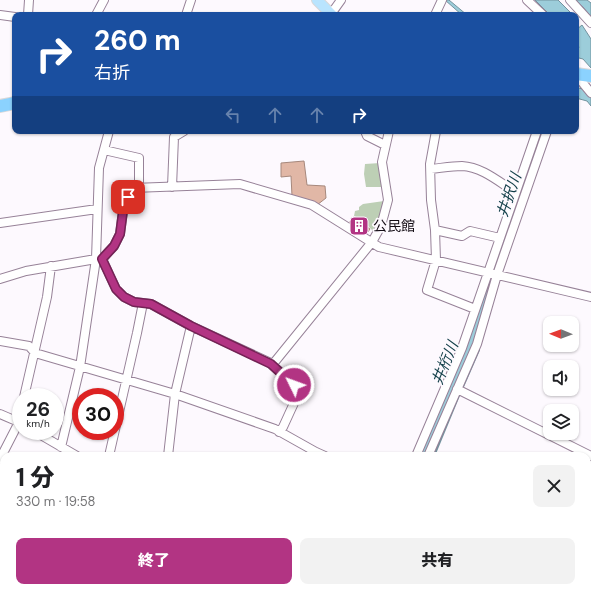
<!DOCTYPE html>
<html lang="ja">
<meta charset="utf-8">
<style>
:root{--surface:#fff;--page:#f2f2f2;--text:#202124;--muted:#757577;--accent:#b23483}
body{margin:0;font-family:"DM Sans","Noto Sans JP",sans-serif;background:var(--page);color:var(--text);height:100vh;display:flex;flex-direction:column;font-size:15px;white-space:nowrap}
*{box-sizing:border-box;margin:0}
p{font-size:13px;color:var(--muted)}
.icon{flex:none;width:22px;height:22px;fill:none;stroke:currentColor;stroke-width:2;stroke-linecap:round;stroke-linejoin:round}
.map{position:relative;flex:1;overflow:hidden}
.sheet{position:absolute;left:0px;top:452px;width:591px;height:140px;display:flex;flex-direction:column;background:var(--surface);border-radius:12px 12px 0 0;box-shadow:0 1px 3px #0004}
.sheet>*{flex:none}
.guide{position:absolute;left:12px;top:12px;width:567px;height:122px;border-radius:8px;box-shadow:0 1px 3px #0004;background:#1a4fa0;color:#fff;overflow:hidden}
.needle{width:26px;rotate:271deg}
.tools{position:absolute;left:543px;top:316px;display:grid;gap:8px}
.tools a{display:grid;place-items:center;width:36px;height:36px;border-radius:8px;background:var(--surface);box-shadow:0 1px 3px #0004;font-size:20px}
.speed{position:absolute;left:12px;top:388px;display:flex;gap:8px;font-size:20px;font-weight:700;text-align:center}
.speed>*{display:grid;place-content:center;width:52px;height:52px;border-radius:50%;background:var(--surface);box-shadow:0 1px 3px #0004;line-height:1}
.speed small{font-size:10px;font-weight:400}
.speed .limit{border:6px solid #d22;background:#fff;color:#111}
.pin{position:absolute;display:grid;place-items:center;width:34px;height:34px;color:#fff;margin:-17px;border-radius:8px;box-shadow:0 2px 6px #0006}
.me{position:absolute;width:44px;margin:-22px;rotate:312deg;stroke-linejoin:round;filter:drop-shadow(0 0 3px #0008)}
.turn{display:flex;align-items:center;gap:14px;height:84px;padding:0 16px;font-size:18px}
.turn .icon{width:52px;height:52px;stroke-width:2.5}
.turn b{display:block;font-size:28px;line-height:34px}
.lanes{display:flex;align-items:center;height:38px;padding:0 16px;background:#0003;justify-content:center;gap:20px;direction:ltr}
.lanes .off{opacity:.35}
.round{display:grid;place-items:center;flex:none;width:42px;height:42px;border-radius:8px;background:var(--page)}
.overview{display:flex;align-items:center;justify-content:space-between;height:68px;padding:0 16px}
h1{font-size:24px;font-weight:800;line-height:30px}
.button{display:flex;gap:8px;margin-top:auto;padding:8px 16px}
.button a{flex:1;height:46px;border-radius:8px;background:var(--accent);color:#fff;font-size:16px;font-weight:800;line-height:46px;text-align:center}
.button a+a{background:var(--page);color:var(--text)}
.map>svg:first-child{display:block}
.green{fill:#bdcfb5}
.water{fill:#9ccdda;stroke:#73939e}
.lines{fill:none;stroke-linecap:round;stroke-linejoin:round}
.stream{stroke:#73939e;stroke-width:2}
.building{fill:#e1b7a6;stroke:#a6887c}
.minor-casing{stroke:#978298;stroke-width:10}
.major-casing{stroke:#d9d8d9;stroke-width:12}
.highway-casing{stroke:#d9d8d9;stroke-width:14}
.minor{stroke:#fff;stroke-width:8}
.major{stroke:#b9e4fe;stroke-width:10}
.highway{stroke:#8bd2fe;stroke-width:12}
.route-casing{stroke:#742255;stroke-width:10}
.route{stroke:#b23483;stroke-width:7}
.labels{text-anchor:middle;stroke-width:3.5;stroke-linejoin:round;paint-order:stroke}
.poi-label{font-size:14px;fill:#120b13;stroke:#fdf9fe;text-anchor:start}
.water-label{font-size:15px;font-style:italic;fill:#113e48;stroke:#fdf9fe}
</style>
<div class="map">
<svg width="591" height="592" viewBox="0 0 591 592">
<rect width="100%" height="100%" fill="#fdf9fe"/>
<path class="green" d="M380 163 385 187H366L364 174 365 164Z
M384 201 380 218 373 231 361 219 354 216 355 211 359 210V207L363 204Z"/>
<path class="water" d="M445 0H449L467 15H462Z
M535 0H558L573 15H550Z
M574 0H587L591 3V17L583 7Z
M582 25 591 39V68L583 59 579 58 576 55 579 47 576 43V30Z
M576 87 585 90 591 95V106L587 101 576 98Z
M539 131H546L475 344 426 456H419Z
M297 588H317L327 592H307Z"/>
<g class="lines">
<path class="stream" d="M462 389 479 350
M434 456 460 393
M378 592 380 588"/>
</g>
<path class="building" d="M304 161 307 185 325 186 326 198 317 205 292 196 291 176 281 177V163Z
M353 217 370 229 365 236 349 223Z"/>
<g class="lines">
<defs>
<path id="minor" d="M527 0 543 15
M570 0 591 23
M331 14 341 0
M0 15 15 17
M28 15 29 0
M96 15 104 0
M186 15 191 0
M435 15 442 0
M576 73 582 82 591 93
M109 131 99 168 96 259H102L116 289 124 297 134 302 151 304 191 326 273 364 372 242 381 226 388 200 382 162 389 131
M365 131 367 136 385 145
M436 131 430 164 431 200 435 230 436 260 427 290 475 309
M104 150 139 158V188
M431 169C441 168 452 166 462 166 482 167 499 182 515 192
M172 187 174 137 184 131
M0 223 97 209
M435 230 462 236 470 231 500 238
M102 259 114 246 120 234 123 211 133 188 240 184 312 205 379 247 591 297
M0 279 26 271 96 259 80 367 61 447
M0 341 29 346 35 353 175 394 275 429 316 452 325 456
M271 364 294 385V403L283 427 279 432
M457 389 591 456
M24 397 47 297 51 266
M0 414 21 423
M34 431 77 456
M109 456 137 333 143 303
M168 456 175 394 191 326
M416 456 462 348 537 131
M428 456 477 344 497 275 547 131
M0 459 19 422 21 412
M0 476 4 479
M587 575 591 577
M54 588V592
M163 588V592
M259 588V592
M282 588 291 592
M351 588 359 592
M370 592 371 588"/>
<path id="major" d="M317 0 332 15"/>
<path id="highway" d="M576 74 591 76
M0 106 15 103"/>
</defs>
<use href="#minor" class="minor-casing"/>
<use href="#major" class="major-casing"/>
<use href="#highway" class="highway-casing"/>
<use href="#minor" class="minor"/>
<use href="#major" class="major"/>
<use href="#highway" class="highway"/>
</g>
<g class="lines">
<defs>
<path id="route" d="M128 197 123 211 120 234 114 246 102 259 116 289 124 297 134 302 151 304 191 326 271 364 294 385"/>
</defs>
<use href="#route" class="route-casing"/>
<use href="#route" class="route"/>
</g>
<defs>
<symbol id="building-square" viewBox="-11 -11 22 22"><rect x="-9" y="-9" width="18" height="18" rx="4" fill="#b23483" stroke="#fdf9fe"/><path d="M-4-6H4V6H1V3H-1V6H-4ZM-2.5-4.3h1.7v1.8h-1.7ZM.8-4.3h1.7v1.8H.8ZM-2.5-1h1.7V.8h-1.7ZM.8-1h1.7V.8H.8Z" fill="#fff"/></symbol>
</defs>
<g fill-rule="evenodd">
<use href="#building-square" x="348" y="215" width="22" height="22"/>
</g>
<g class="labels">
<g class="poi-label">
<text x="373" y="231">公民館</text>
</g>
<g class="water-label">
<text transform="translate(509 195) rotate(-71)" y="5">井択川</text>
<text transform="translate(445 363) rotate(-68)" y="5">井桁川</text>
</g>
</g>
</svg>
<div class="tools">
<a><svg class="needle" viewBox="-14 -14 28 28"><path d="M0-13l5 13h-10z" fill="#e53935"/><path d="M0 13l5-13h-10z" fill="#757577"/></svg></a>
<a><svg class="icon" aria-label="sound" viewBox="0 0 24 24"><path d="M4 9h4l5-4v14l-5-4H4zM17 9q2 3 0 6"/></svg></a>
<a><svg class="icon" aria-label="layers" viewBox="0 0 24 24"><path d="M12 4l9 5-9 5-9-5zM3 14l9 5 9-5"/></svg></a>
</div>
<div class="speed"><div>26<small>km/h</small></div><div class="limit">30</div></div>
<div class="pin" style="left:128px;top:197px;background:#d93025"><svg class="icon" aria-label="arrive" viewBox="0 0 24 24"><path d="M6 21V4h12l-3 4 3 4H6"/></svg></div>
<svg class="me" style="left:294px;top:385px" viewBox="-20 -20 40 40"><circle r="17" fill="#b23483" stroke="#fff" stroke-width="3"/><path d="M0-11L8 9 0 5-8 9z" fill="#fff"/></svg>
<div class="guide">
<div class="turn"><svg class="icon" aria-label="right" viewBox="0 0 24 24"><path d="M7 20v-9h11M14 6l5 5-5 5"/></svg><div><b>260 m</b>右折</div></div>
<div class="lanes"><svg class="icon off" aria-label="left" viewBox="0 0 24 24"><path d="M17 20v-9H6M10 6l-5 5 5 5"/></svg><svg class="icon off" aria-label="ahead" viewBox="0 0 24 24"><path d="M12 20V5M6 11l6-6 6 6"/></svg><svg class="icon off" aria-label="ahead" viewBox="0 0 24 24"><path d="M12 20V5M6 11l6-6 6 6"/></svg><svg class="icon" aria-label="right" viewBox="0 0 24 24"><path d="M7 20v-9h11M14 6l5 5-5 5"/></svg></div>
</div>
<section class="sheet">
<div class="overview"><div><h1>1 分</h1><p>330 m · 19:58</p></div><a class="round"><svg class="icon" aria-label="close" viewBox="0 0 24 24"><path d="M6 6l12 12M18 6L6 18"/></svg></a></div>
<div class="button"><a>終了</a><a>共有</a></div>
</section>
</div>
